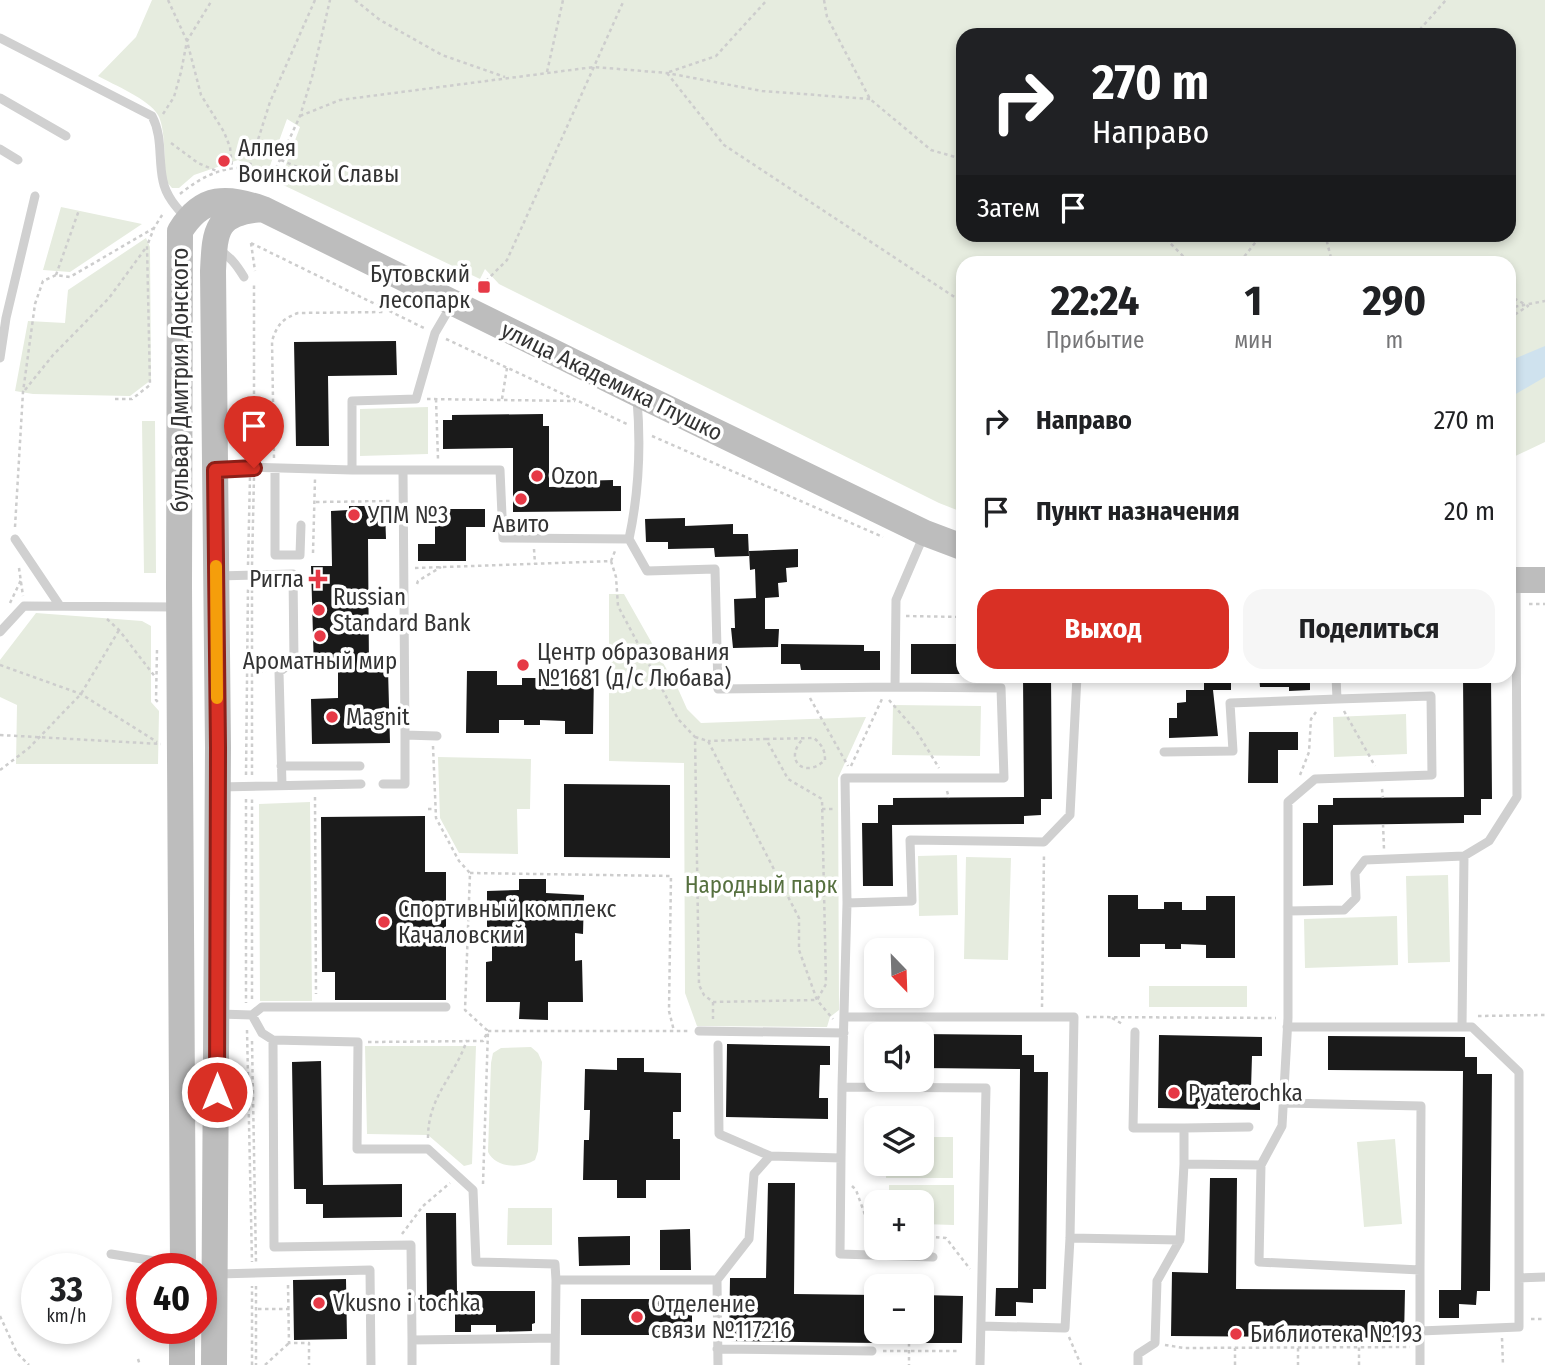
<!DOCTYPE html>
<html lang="ru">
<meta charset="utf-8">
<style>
:root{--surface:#fff;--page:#f6f6f6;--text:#202124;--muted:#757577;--accent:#d93025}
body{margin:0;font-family:"Fira Sans Condensed",sans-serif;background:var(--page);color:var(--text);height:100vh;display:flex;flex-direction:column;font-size:26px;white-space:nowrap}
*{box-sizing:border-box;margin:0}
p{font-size:23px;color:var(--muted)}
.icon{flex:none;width:38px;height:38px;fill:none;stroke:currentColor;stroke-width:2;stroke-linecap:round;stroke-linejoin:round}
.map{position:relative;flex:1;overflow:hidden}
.side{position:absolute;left:956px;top:256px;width:560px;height:427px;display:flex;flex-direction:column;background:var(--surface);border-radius:21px;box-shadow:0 4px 10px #0003}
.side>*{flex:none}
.top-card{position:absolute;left:956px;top:28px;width:560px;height:214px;border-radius:21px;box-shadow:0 4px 10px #0003;background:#202124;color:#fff;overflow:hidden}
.needle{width:46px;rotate:157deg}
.fabs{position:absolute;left:864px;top:938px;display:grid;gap:14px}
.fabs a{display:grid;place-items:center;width:70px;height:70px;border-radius:14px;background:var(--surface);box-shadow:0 4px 10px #0003;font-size:35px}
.speed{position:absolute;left:21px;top:1253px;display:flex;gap:14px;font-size:35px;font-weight:700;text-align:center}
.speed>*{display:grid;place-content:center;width:91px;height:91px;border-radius:50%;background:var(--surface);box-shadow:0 4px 10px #0003;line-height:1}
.speed small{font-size:18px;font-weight:400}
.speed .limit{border:10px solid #d22;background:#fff;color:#111}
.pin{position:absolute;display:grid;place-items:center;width:60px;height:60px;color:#fff;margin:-72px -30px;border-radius:50% 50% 50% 0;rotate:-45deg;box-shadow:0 0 7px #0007}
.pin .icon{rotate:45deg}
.me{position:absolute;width:77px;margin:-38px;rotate:0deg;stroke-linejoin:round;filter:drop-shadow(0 0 5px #0008)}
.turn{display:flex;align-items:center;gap:24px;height:147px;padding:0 21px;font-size:32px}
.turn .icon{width:91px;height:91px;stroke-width:2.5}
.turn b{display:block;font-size:49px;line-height:60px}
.then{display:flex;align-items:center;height:66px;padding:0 21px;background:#0003;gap:14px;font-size:26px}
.eta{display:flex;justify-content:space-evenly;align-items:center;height:119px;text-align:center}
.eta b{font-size:42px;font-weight:700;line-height:49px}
.primary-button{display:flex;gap:14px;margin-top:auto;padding:14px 21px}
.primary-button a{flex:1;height:80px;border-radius:21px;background:var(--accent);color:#fff;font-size:28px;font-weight:700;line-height:80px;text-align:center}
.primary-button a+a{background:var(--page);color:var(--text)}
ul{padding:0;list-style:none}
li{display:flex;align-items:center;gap:21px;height:91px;padding:0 21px}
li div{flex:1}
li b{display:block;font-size:26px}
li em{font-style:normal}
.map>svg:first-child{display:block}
.green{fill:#e6ecdf;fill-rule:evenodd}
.water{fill:#cfe2ee}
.building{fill:#1a1a1a}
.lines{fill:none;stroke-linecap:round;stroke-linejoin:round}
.path{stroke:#cdcdcd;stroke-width:2.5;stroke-dasharray:3.5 3.5;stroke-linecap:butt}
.lane{stroke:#d0d0d0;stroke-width:9}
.secondary{stroke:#bdbdbd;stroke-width:26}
.route-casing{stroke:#8d1f18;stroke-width:18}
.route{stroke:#d93025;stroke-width:12}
.slow{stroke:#f59e0b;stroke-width:12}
.poi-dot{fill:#e63946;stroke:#fff;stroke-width:2.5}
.labels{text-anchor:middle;stroke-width:7;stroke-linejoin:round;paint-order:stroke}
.poi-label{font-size:23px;fill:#333;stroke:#fff;text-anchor:start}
.street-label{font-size:23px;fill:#333;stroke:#fff}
.park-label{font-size:23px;fill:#56703f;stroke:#fff}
</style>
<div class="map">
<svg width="1545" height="1365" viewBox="0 0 1545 1365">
<rect width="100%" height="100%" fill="#fff"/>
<path class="green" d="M152 0H1545V442L1509 459 1508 262H962V512L939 503 499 284 485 269 480 279 279 183 300 127 287 119 267 174 238 160 194 175 179 188H172L166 181C164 164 166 129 158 115 149 99 114 85 98 76L136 37ZM962 35H1508V234H962Z
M61 207 142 224 70 272 43 270Z
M146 238 150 247 151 380 130 396 33 394 15 391 28 321 65 323 68 290Z
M428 407V454L360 456V409Z
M142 421H155L156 573H144Z
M609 594H624L679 691 687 709 701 723 866 717 838 778 839 1010 830 1017 827 1027 697 1026 685 993 684 763 609 761Z
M36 613 142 621 151 626V702L159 711 158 764H16L17 705 0 697V660Z
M893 705 981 706 980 756 892 755Z
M1406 714 1407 754 1334 757 1333 717Z
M438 757 531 759 530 809H517L518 854 459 853 440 818Z
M310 802 312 1001H260L259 804Z
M957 855 958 915 919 916 918 856Z
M966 857 1011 858 1008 960 964 959Z
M1448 875 1450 962 1408 963 1406 876Z
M1397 916 1398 965 1305 968 1304 919Z
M1149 986H1247V1007H1149Z
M365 1046H476L472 1164 464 1166 428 1135 367 1134Z
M531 1047 538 1053 542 1062 538 1151 535 1160C520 1169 496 1168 488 1152L491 1063 493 1053 501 1048Z
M922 1137H953V1178H886V1164H922Z
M1395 1139 1402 1224 1364 1227 1357 1142Z
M889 1185H954V1225L922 1224V1202H889Z
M508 1208H552V1245H507Z"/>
<path class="water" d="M1545 346V377L1509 398V361Z"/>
<path class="building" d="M396 341 397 375 328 376 329 446H296L294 342Z
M543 414V426H549V487L579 486 578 481 613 480V486H621V511L513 512V448L443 449V420H452V415Z
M349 506H377V511H385L386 539H368L369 669H388L390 743 312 744 311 699 338 698V670H314L311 566H332L331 511 349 510Z
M435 509H485V527H466V561H418V544H435Z
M685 518V526L733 524V534H748L749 556 715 557 714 548 668 549V542H646L645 519Z
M798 549V567L786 568 787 582 778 583 779 597 765 598V629H779L778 647 733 648 731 628H735L734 599 756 598 755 569 750 570 749 551Z
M781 644 864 645V651H880V670H801L800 664H781Z
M911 644H962V674H911Z
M467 671H497V685H522V678H541V686H565V672H594L593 734H565V721L540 720V725H524V720H499V733H466Z
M1023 676H1051L1052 799H1041V815L1024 816V824L892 825 893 886H863L862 823H878V805H893V798L1024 797Z
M1212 676H1231V690H1213L1218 736 1169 738V718H1177V703L1186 702V690H1204V678H1212Z
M1259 676H1310V690L1289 691V687H1260Z
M1463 676H1491L1492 799H1481V815H1464V823L1333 825V885L1303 886V823H1318V805H1333V798L1464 797Z
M1249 732H1298V750H1278V783H1248Z
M564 784 670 785V858L564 857Z
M425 816V872H446V1000H335V972H322L321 817Z
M519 879H546V893L584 895 583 934 575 933V961L582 960 583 1002H548V1020L519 1019 520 1002H486V962L492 961V931H487V891L519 890Z
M1108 895H1138V909H1164V902H1182V910H1206V896H1235V958H1206V945L1181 944V949H1165V944H1140V957H1108Z
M922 1034 1022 1035V1055H1034V1072H1048L1046 1289H1033V1303L1016 1302V1316H995L996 1288H1018L1020 1069 922 1068Z
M1159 1035 1262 1037V1056H1252L1251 1089H1260V1110L1158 1108Z
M1328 1036 1465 1037V1057H1477V1074H1492L1490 1291H1477L1476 1305 1459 1304V1318H1439V1290H1461L1463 1071 1328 1070Z
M727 1044 830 1046V1065H820L819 1098H828V1119L726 1117Z
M617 1058H644V1072L681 1073V1112H673V1139H680V1180H646V1198H617V1180H583L584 1140H589L590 1110H584L585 1069 617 1070Z
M321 1061 323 1185 402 1184V1217L323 1218V1204H306V1189H294L292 1062Z
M1210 1178H1237L1236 1289 1405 1290 1404 1338 1171 1336 1172 1272 1208 1273Z
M768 1183H795L794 1294 877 1295V1343L729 1341 730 1278H766Z
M426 1213H456L457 1291H535V1323L532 1324V1331L496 1332V1325H471V1332H455V1312L439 1313V1297H427Z
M690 1229 691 1270H660V1230Z
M630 1236V1265L579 1266 578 1237Z
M346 1279 347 1339 294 1340 293 1280Z
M922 1295 963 1296 962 1343H922Z
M581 1299H692V1335H581Z"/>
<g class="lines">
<path class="path" d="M168 0 187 41 201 95 224 132 230 147 232 167
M315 0 270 102 249 168 271 179 300 116 312 77 330 0
M355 0 380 20 442 55 505 77
M824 0 827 17 870 99 931 150 962 159
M1415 35 1446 0
M547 72 563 0
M669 72 716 56 767 0
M667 73 724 145 962 302
M163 114 174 97 181 72 187 41 212 0
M300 116 340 100 594 67 667 73 762 91 870 99
M171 143 198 163 219 172
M281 160 313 174
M180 194C201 177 222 166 249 168
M1161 234 1189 262
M1325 234 1332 262
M251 243 255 271
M251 243 424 328
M1240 262 1262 234
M56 275 79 210
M476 291 507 260 624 0
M1508 295 1528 306 1508 319
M1508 308 1545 301
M446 339 627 424
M25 390 53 355 109 298 145 249
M115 399H132L150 385 147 246 154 228 164 212
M427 399 575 401
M436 399 438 459
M502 399 507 368
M652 436 883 537
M254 457V285
M274 458 272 341C277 325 282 319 298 313L385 312
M316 502 393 501
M15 527 23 392 35 304 43 281 56 275 70 277 154 228
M534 549 535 564
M313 553 315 479
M611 561 616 577 618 606 678 719 695 737 699 985 704 995 713 1002 817 1000 826 984 822 799 788 779 766 739 708 741
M248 565 250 477
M252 565 254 477
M19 568 23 596
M415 568 611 561 615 551
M417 584 418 581 441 567
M10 603 21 580
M1529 604H1545
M906 616 962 617
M107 619 119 630 156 678
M157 650 156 700 158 702
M0 665 81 694 157 742
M252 671 266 672
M810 698 848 766
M889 700 917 732 939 768
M1344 711 1375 766
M0 735 161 744
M695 737 708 741 799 918V950L817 1000 833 1019
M766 739 814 738C822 745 825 750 825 760 804 780 783 759 803 739
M433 746 436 818 459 861 470 873 465 1010 488 1031 483 1184
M851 766 882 699
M0 770 29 748 81 694 119 630
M246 775 248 586
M252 775V586
M1300 775 1309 752 1311 719 1316 712
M1382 789 1383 798
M947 791 949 798
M315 797 316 994
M246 799V1003
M428 809H435
M822 809H835
M1383 824 1384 849
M470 873 671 876 669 1011 674 1031
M252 999V799
M713 1002V1019
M1042 1007 1044 853
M1478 1016 1545 1015
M1086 1017 1276 1018
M1112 1018 1124 1025
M247 1030 252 1262
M252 1041 256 1262
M368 1042 483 1041 488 1031H688
M428 1138C428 1096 454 1078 467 1040
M852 1186 856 1190 872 1234H877
M402 1234 423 1206 450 1183
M922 1236 946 1238 970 1269
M288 1285 289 1343H309V1365
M256 1286V1365
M258 1309H293
M0 1316 17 1353 29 1365
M1531 1319H1545
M1069 1337 1081 1365
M1502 1338 1503 1365
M909 1343V1365
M1165 1345 1184 1348 1410 1347
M1298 1348V1365
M883 1351H959
M138 1359 140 1365
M252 1365V1286
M265 1365 289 1343
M1235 1365V1348
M1359 1365V1347"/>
<path class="lane" d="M0 38 152 116C163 137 158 159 163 181 166 196 176 207 186 218
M0 98 66 136
M0 149 18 160
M217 249C230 256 236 264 244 277
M0 358 6 318 35 196
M219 469 245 467 352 470V401L416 399 435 333 452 304
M275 469V555H300L301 525
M352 470H500L503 538 629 539C639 492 641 446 637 399
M403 470 405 735 437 736
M923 537 896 600 895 687 1001 688 1004 778H845L847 903 912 901 910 840 1044 842 1070 815 1077 676
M15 539 60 606
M629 539 647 571 715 569 718 689 895 687
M218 576 293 574 294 661 279 672 282 785
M0 632 24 606 177 607
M1164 752 1233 751 1230 703 1337 699
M281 766H360
M383 784H405V735
M219 787 361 784
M847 903 842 1087 986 1088 980 1365
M1288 911 1344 910 1356 898 1355 873 1365 860 1464 856 1489 841 1517 797 1516 582
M219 1014 252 1015 262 1033 273 1040 358 1042 357 1149H428L473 1190 476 1262 555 1264 556 1280
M252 1015 262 1007H446
M844 1017H1074L1070 1238 1065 1328 981 1326
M1287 1027H1472L1519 1072V1327L1420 1331
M1462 1027 1464 856
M699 1031 844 1033
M1135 1032 1133 1128H1184V1164
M273 1040 274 1247 411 1245 412 1340
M718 1045 719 1134 770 1156
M1284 1103 1421 1106 1420 1270
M1184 1128 1249 1127
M841 1158 840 1254 933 1257
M1261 1165 1259 1262 1420 1270V1365
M1070 1238 1180 1240 1184 1164 1261 1165 1282 1126 1288 1018V802L1315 779 1432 775 1431 696 1337 699 1336 676
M111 1254 161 1262 182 1261
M218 1274 370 1270 371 1365
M1519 1278 1545 1277
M717 1349 872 1351
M412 1365V1340L555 1338
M555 1365 556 1280H717
M718 1365 717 1280 749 1239 754 1174 770 1156 841 1158 842 1087
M1138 1365V1354L1155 1343 1157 1281 1180 1240"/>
<path class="secondary" d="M1508 580H1545
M183 1269 179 586 180 231C203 194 227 197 263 209L636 393 925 533 962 547
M182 1365V1328
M214 1365 218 747 213 271C215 230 215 213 262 209"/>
</g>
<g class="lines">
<defs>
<path id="route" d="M217 1092 218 747 215 470 254 468"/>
</defs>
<use href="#route" class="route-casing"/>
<use href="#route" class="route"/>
<path class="slow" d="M216 566 217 698"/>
</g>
<g class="poi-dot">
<circle cx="224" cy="161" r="7"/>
<rect x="477" y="280" width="14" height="14" rx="3.5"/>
<circle cx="537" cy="476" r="7"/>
<circle cx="521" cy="499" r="7"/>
<circle cx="354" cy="515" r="7"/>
<path d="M314.5 568.5h7v7h7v7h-7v7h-7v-7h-7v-7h7z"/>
<circle cx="319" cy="610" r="7"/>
<circle cx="320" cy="636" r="7"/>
<circle cx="523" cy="665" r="7"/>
<circle cx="332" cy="717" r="7"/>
<circle cx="384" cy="922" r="7"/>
<circle cx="1174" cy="1093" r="7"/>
<circle cx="319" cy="1303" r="7"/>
<circle cx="637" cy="1317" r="7"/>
<circle cx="1236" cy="1334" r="7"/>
</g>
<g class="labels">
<g class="poi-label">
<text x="238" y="156">Аллея<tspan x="238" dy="26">Воинской Славы</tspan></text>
<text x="470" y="282" text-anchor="end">Бутовский<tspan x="470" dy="26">лесопарк</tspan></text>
<text x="551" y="484">Ozon</text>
<text x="368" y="523">УПМ №3</text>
<text x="521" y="532" text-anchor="middle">Авито</text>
<text x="304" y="587" text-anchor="end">Ригла</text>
<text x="333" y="605">Russian<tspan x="333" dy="26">Standard Bank</tspan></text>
<text x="537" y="660">Центр образования<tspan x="537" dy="26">№1681 (д/с Любава)</tspan></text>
<text x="320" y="669" text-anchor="middle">Ароматный мир</text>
<text x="346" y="725">Magnit</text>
<text x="398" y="917">Спортивный комплекс<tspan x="398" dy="26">Качаловский</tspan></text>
<text x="1188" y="1101">Pyaterochka</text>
<text x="333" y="1311">Vkusno i tochka</text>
<text x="651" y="1312">Отделение<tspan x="651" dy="26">связи №117216</tspan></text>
<text x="1250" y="1342">Библиотека №193</text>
</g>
<g class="street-label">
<text transform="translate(180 380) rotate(-90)" y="8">бульвар Дмитрия Донского</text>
<text transform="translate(612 381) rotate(26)" y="8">улица Академика Глушко</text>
</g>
<g class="park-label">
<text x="761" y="893">Народный парк</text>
</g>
</g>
</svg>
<div class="fabs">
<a><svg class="needle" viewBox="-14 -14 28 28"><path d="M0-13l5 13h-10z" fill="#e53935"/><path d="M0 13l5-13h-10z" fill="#757577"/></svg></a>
<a><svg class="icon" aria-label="sound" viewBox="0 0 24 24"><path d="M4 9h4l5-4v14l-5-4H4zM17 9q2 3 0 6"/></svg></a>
<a><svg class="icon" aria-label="layers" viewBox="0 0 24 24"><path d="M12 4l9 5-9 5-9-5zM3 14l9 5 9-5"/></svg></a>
<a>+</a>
<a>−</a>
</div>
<div class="speed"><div>33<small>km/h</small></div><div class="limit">40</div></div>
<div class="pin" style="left:254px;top:468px;background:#d93025"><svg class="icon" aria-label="arrive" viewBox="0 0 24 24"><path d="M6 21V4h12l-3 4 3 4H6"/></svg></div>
<svg class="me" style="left:217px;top:1092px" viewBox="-20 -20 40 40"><circle r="17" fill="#d93025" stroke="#fff" stroke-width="3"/><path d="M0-11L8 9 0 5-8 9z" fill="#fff"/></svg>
<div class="top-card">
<div class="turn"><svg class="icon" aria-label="right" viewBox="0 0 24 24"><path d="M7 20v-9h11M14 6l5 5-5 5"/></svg><div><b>270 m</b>Направо</div></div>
<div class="then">Затем<svg class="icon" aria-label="arrive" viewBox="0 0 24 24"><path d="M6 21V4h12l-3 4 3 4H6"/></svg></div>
</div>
<section class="side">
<div class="eta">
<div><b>22:24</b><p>Прибытие</p></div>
<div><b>1</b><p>мин</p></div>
<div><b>290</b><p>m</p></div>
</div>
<ul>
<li><svg class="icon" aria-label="right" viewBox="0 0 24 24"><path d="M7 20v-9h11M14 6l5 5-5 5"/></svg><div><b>Направо</b></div><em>270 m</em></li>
<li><svg class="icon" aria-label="arrive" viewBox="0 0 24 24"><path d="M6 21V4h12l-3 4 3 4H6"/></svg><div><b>Пункт назначения</b></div><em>20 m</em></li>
</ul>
<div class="primary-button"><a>Выход</a><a>Поделиться</a></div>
</section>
</div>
